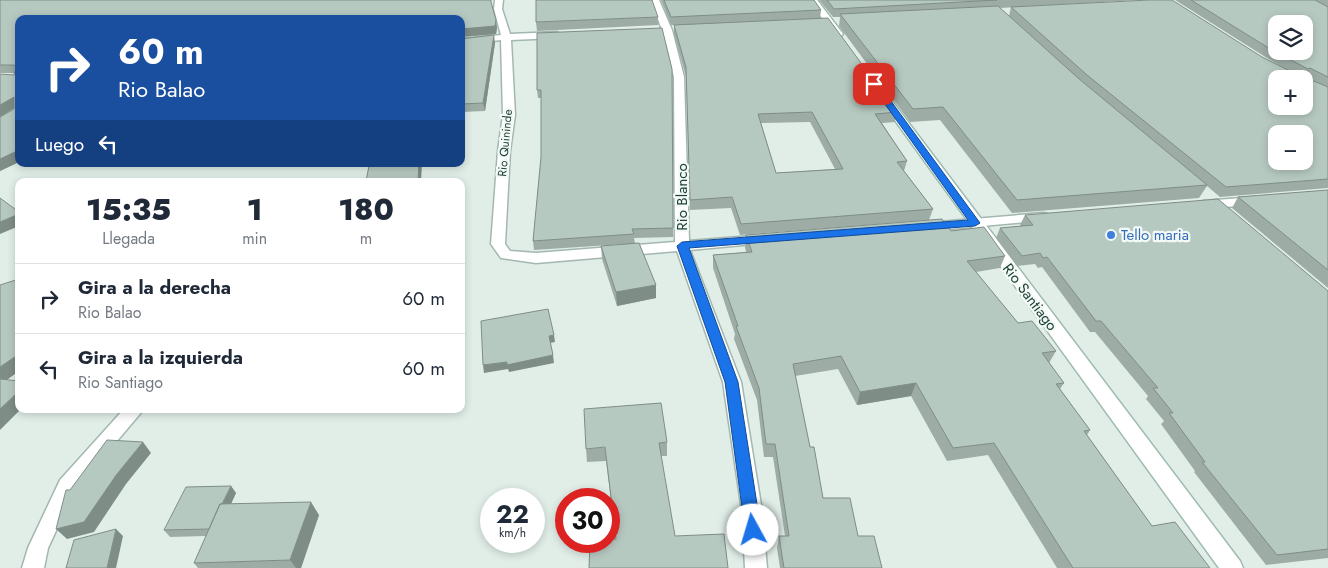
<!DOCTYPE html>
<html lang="es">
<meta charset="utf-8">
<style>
:root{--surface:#fff;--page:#f2f2f3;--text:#1f2937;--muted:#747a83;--line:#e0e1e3}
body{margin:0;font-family:Jost,sans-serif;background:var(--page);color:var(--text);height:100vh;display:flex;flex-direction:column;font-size:19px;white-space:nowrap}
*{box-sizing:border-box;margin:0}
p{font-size:16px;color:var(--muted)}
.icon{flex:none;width:28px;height:28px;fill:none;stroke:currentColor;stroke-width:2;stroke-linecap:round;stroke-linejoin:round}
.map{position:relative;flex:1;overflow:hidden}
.sheet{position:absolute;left:15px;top:178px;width:450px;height:235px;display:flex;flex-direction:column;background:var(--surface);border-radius:10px;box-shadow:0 2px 8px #0003}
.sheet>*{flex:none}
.guide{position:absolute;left:15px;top:15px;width:450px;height:152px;border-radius:10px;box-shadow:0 2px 8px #0003;background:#1a4fa0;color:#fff;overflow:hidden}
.buttons{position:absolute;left:1268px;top:15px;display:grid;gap:10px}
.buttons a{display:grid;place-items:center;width:45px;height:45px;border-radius:10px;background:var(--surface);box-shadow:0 2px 8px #0003;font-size:25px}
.speed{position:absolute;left:480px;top:488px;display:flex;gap:10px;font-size:25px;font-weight:700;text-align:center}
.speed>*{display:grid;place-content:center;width:65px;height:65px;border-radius:50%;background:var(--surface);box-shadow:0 2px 8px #0003;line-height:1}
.speed small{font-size:12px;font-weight:400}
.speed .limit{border:8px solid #d22;background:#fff;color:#111}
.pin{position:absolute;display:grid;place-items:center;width:42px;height:42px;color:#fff;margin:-21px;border-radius:10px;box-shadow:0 2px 8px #0006}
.me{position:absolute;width:55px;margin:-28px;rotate:354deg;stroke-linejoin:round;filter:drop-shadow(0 0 4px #0008)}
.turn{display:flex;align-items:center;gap:18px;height:105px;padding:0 20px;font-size:22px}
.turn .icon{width:65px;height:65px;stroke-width:2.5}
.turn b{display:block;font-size:35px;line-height:42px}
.then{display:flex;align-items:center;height:48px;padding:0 20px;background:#0003;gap:10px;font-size:19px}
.eta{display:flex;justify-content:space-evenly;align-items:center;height:85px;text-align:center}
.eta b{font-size:30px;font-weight:800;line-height:35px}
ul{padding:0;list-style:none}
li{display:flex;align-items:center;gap:15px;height:70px;padding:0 20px;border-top:1px solid var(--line)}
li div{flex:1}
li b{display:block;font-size:19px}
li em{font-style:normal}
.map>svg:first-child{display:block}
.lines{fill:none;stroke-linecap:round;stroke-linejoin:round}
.street-casing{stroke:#a3b7b0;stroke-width:3}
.secondary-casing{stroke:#9ebbb1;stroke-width:3}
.street{fill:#fff;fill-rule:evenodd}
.secondary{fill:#fff;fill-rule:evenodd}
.wall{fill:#9dada6;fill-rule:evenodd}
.shaded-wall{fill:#7f8d87}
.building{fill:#b6c9c1;stroke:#7f8d87;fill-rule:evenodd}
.route{fill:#1a73e8;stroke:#114b97}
.shop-dot{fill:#3f7fe0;stroke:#f3faf6;stroke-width:2}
.labels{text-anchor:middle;stroke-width:4.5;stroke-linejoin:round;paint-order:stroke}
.far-street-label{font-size:12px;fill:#1f4138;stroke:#f3faf6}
.street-label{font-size:15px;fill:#1f4138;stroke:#f3faf6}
.shop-label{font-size:15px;fill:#366cbe;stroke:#f3faf6;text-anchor:start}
</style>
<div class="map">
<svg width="1328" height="568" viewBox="0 0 1328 568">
<rect width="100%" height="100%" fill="#e1eee8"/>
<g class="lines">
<defs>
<path id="street" d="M495 0H503L502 9 510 34 557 32 562 35 557 38 511 40 515 115 510 151 505 244 510 251 536 253 675 242 674 77 662 30 651 0H659L672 30 684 77 689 241 764 235 769 236 771 239 769 242 764 243 690 250 741 382 762 511 767 568H745L742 511 723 382 677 251 536 263 501 258 491 244 498 151 503 115 501 40 461 45V39L501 35 494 9Z
M1255 197 1262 201 1260 204 1203 209 1196 205 1203 201Z
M1043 213 1048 214 1050 217 1048 220 927 231 920 227 927 223Z
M124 409H144L74 492 48 548 44 568H22L28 548 60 480Z"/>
<path id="secondary" d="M809 0H817L843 34 841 36H835Z
M885 96 889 97 1240 561 1243 568H1219L881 101 880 99Z"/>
</defs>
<use href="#street" class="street-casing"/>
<use href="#secondary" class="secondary-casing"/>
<use href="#street" class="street"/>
<use href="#secondary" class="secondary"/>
</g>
<path class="wall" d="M0 0 492 7 497 28 496 34 461 37V19H19V162L0 171 14 109V108L0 117 14 73H0Z
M661 0H814L821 10 820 18 897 112 895 122 882 123 907 161 904 171 933 209 929 220 740 235 731 208 690 210 686 77 674 34V25H671ZM810 122 835 169 776 173 761 123Z
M819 0H1138L1000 8 1009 16 1011 7 1262 57 1284 68 1267 58 1175 0H1328V188L1220 197 1207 186 1199 198 1012 213 940 120 910 122 839 26 840 17H833Z
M658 17V25L537 31 536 22Z
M461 39 495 43 485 111 461 112Z
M672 69 673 237 634 238 635 243 656 285V298L617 306 602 259 601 246 625 244 534 250 533 241 541 157V98H538L537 90Z
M1328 190V288L1232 208 1238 197Z
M1025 215 1328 291V558L1266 565 1194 472 1195 471 1161 424 1164 421 1146 399 1148 396 1095 332H1090L1042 267 1038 268 1035 264 1017 266 996 238 1000 228 1021 226 1020 225Z
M951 231 1005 256 1000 268 976 272 1018 323 1056 351 1049 363 1064 383 1060 389 1090 430 1087 435 1152 526 1210 568H1057L988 455 947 461 911 396 857 405 838 369 795 376 810 447 823 498 858 536 882 568H780L777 548 779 536H785L773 457H764L757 400 734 339 735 334 713 268V255L746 252 745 247 746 235Z
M667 442V456H661L616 539 606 461 587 462 586 449Z
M231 486 236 493 231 504 319 515 301 568H198L194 563 206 536 170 537 164 530Z"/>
<path class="shaded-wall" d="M496 20 497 28 496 34 461 37V29Z
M494 35 495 43 485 111 483 103Z
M14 97 19 105 0 117V105Z
M19 150V162L0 171V159Z
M419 164H422L421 181H414Z
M19 214V226L0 234V222Z
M656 285V298L617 306 616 292Z
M554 335 555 342 550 343 549 336Z
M19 354V371L0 385V367Z
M553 355 554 363 509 372 508 369 484 373 483 365Z
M916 383 911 396 857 405 860 392Z
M19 391V409H21L0 430V409Z
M143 442 151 453 126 484 94 532 67 539 56 529 117 474Z
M231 486 236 493 216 536 211 529Z
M311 502 319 515 301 568H296L290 560Z
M116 529 123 536 116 568H107Z"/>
<path class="building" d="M0 0H491V2L496 20 495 26 461 29V19H19V150L0 159V117L14 109V97L0 105V74L14 75 16 67 14 65H0Z
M536 0H652L658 17 536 22Z
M664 0H814L821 10 671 17Z
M827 0H997L834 9Z
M1149 0H1172L1262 57 1292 72 1308 71 1309 79 1328 87V179L1226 187 1087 75 1011 7ZM1276 79H1304V106H1276ZM1276 134H1304V161H1276Z
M1191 0H1315L1328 7V77L1310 68 1308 69 1272 50ZM1276 24H1304V51H1276Z
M998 6 1078 78 1207 185 1017 200 943 107 913 109 840 14Z
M828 18 897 112 875 114 907 161 897 162 933 209 741 224 732 197 690 200 686 67 674 25ZM812 112 843 169 776 173 758 114Z
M662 28 672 69 673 228 632 229 634 234 533 241 541 157V90H537V33Z
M494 35 483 103 461 104V39Z
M375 164H419L418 180H414V181H366L369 166 375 165Z
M1328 190V270L1238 197Z
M0 198 19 212V214L0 222Z
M1218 199 1328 291V549L1277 555 1202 462H1205L1169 413H1173L1153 388H1158L1101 321H1096L1047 257 1043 258 1040 253 1022 256 1000 228 1033 225 1025 215Z
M942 219 951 231 984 227 1005 256 967 261 1018 323 1032 321 1056 351 1042 353 1064 383 1056 384 1090 430 1084 431 1152 526 1175 522 1210 568H1073L994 443 953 448 916 383 860 392 841 356 793 364 810 447H814L823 498H850L858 536H874L882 568H784L779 536H789L775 444H766L759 388 736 326H738L713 255 752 252 746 235Z
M639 243 656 285 616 292 601 246Z
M19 279V354L0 367V285Z
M548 309 554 335 549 336 553 355 507 365V362L483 365 481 321Z
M0 379 19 381V391L0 409Z
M661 403 667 442 659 443 675 536 724 534 728 568H589L590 541H609V539H616L605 447 586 449 584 409Z
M107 440 143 442 117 474 84 522 56 529 66 490H70Z
M231 486 222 504H220L209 529 164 530 186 487Z
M311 502 290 560 194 563 220 504Z
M116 529 107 568H66L74 540Z"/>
<path class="route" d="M872 82H877L980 223 975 226 689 248 738 382 761 530 759 535 753 537 747 535 745 530 725 382 677 246 682 242 968 220 872 86Z"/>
<circle class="shop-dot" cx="1111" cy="235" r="5"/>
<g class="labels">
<g class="far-street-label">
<text transform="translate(505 143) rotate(-85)" y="4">Rio Quininde</text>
</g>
<g class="street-label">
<text transform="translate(682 197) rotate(-90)" y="5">Rio Blanco</text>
<text transform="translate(1030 297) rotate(53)" y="5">Rio Santiago</text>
</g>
<g class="shop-label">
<text x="1121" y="240">Tello maria</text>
</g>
</g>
</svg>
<div class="buttons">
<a><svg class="icon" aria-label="layers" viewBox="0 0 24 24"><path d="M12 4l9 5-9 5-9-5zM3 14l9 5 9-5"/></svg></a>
<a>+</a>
<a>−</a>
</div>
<div class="speed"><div>22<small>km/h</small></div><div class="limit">30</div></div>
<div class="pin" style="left:874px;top:84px;background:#d93025"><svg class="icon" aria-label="arrive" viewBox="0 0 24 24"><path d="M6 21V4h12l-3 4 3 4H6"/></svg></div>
<svg class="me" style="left:753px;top:530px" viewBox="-20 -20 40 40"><circle r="19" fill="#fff"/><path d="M0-13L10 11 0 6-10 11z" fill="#1a73e8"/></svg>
<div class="guide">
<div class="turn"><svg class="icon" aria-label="right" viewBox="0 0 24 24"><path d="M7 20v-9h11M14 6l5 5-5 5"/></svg><div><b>60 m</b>Rio Balao</div></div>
<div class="then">Luego<svg class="icon" aria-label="left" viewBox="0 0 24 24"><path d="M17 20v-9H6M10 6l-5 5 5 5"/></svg></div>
</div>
<section class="sheet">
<div class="eta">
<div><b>15:35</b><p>Llegada</p></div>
<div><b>1</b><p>min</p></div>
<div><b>180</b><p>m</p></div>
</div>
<ul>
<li><svg class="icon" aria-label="right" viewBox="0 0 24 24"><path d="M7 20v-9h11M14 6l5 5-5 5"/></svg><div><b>Gira a la derecha</b><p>Rio Balao</p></div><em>60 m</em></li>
<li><svg class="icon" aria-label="left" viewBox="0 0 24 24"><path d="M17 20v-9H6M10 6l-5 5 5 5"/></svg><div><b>Gira a la izquierda</b><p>Rio Santiago</p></div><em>60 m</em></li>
</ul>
</section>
</div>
